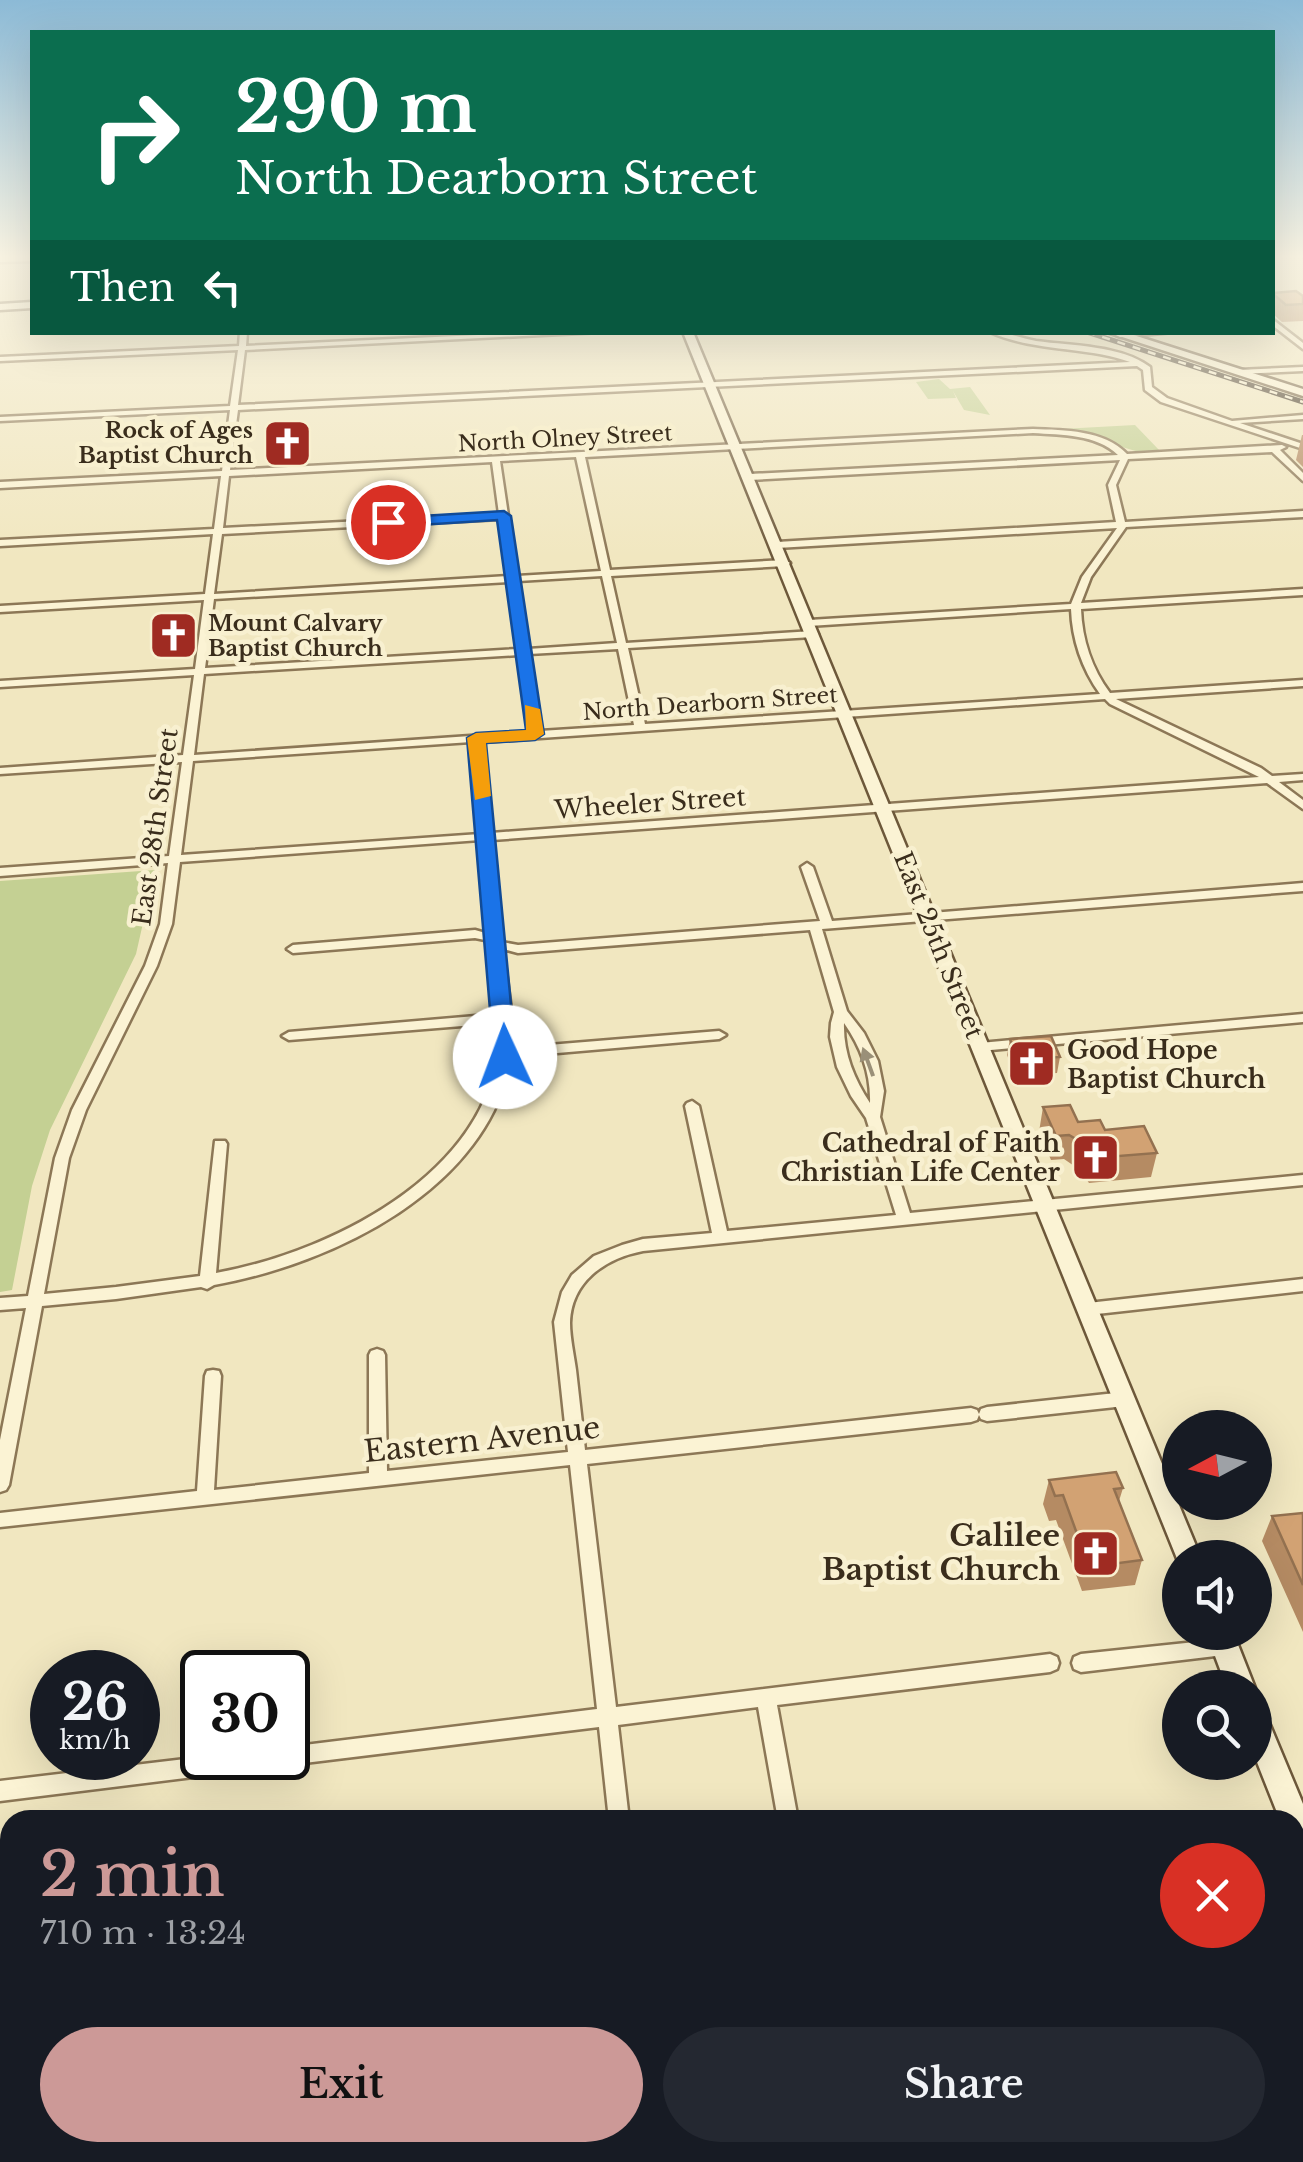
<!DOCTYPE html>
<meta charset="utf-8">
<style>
:root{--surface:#171b24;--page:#242831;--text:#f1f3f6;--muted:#9ea1a6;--accent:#cc9997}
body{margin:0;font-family:"Libre Baskerville",serif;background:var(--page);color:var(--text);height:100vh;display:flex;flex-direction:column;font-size:38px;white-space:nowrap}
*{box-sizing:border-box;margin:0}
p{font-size:32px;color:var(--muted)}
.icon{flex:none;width:55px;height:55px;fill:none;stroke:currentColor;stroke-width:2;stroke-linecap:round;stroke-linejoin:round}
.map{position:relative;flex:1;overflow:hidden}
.panel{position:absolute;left:0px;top:1810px;width:1305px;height:352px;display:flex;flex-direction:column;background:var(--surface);border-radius:30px 30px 0 0;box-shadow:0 10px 40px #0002}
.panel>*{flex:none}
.banner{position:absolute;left:30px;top:30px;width:1245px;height:305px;border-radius:0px;box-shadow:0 10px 40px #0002;background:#0b6e4f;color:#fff;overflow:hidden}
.needle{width:65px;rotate:263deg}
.controls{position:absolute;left:1162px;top:1410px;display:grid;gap:20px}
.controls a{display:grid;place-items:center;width:110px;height:110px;border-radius:50%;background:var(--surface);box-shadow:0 10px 40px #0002;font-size:50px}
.speed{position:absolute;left:30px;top:1650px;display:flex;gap:20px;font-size:50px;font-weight:700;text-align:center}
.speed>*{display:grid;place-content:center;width:130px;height:130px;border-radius:50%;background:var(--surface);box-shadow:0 10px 40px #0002;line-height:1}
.speed small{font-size:25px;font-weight:400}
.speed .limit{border:5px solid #111;border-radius:15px;background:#fff;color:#111}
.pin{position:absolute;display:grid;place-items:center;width:85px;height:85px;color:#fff;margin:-42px;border:5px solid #fff;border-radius:50%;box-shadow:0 2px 10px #0007}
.me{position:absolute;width:110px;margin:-55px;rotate:358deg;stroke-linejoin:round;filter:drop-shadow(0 0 8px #0008)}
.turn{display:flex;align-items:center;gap:35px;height:210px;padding:0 40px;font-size:45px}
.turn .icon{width:130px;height:130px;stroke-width:2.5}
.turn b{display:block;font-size:70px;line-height:85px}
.then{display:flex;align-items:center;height:95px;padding:0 40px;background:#0003;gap:20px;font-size:38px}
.round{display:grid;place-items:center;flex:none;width:105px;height:105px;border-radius:52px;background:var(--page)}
.head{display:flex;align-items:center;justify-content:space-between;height:170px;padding:0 40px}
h1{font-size:60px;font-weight:600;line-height:75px;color:var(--accent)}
.button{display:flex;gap:20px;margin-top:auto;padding:20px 40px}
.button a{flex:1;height:115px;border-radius:60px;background:var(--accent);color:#111;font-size:40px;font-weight:600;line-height:115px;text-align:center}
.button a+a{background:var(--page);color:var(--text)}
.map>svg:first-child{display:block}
.green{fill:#c4d093}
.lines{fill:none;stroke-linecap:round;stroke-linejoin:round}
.street-casing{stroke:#8c7756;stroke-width:5}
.secondary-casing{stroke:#6d583a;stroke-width:5}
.street{fill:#fbf3d4;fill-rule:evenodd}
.secondary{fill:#fbf3d4;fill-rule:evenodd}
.rail-casing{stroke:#3a2d1c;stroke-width:5}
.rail{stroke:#f8f0d0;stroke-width:2.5;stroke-dasharray:8;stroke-linecap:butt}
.wall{fill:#b58b63}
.building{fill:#d2a273;stroke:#937150;stroke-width:2.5}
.oneway{fill:#9a9078}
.route{fill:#1a73e8;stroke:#114b97;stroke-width:2.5}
.slow{fill:#f59e0b}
.labels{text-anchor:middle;stroke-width:9;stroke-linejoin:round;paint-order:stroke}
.far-poi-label{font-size:22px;font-weight:bold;fill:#3a2d1c;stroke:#f8f0d0;text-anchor:end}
.far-street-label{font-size:22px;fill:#3a2d1c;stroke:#f8f0d0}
.street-label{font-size:25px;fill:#3a2d1c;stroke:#f8f0d0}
.poi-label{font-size:25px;font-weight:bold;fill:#3a2d1c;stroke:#f8f0d0;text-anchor:start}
.near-street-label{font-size:30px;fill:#3a2d1c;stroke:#f8f0d0}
.near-poi-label{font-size:30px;font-weight:bold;fill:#3a2d1c;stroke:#f8f0d0;text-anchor:end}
</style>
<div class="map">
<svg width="1303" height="2162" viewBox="0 0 1303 2162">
<rect width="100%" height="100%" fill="#f1e7c0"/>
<path class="green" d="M939 379 950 389 970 387 990 415 964 410 953 391 956 398 928 399 916 382Z
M1135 425 1160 451 1139 452 1061 429Z
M155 870 136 954 50 1130 32 1186 12 1290 0 1292V881Z"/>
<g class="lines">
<defs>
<path id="street" d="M32 257V261L0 262V258Z
M1272 319 1303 343V349L1272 325Z
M240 332H247L246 346 540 332H601L245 350 238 405 1130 362C1085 346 1034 352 990 332 1006 332 1021 338 1036 341 1072 346 1121 345 1150 367L1152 387 1167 398 1232 421 1303 415V419L1240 423 1303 444V449L1161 402 1145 390 1143 370 1137 366 238 410 230 470 1033 429C1065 430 1104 430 1127 454L1282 445 1286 447 1280 450 1303 473V481L1272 452 1128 459 1116 485 1125 522 1303 511V517L1126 527 1091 577 1081 603 1303 589V595L1081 609C1082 639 1092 669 1110 693L1303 680V686L1116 699 1261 768 1272 776 1303 774V780L1279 782 1303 800V809L1267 783 492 840 502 942 518 945 820 921 801 867 807 863 813 867 832 921 1303 883V891L822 929 847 1011 864 1033 878 1061 884 1091 880 1117 910 1213 1303 1175V1185L643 1251C606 1258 571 1281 570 1323 570 1338 574 1355 576 1370 579 1397 582 1423 585 1450L971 1408 977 1410 979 1414 981 1409 987 1407 1125 1392 1131 1394 1133 1399 1131 1404 1125 1406 987 1421 981 1419 979 1415 977 1420 971 1422 587 1464 616 1707 1050 1654 1057 1657 1059 1663 1057 1669 1050 1672 777 1705 798 1820H778L758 1707 618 1725 629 1820H609L599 1727 288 1765 282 1763 274 1767 0 1801V1781L202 1757 288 1758V1747L597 1709 570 1465 0 1527V1513L197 1491 205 1376 207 1371 213 1370 219 1371 221 1376 214 1490 369 1473V1355L371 1351 377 1349 383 1351 385 1355 387 1471 568 1452 554 1322 562 1292 572 1275 594 1256 622 1245 643 1239 712 1233 685 1106 687 1103 692 1101 699 1106 727 1231 896 1215 866 1118 851 1096 837 1067 830 1037 831 1023 834 1012 810 930 518 953 503 949 512 1017V1048L719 1031 726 1035 719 1039 511 1057C490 1189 332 1264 214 1285L207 1289 201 1287 116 1299 42 1306 9 1485 6 1490 0 1492V1440L26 1308 0 1310V1298L28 1296 55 1158 72 1110 145 966 160 924 168 863 0 876V868L169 856 182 762 0 774V768L183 755 194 675 0 687V681L195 669 204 600 0 612V606L205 594 213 534 0 546V540L214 529 221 476 0 488V482L222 471 230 410 0 421V417L230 406 238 350 0 361V357L239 346ZM1033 433C1062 435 1096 434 1118 455L750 474 746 477 750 480 1120 460 1108 485 1116 522 777 542 773 545 777 548 1117 528 1082 577 1071 604 809 620 804 623 809 626 1071 609C1072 639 1082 669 1100 694L645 724 628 648 813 637 818 634 813 631 626 643 611 576 785 566 790 563 785 560 610 570 585 457ZM576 457 601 571 517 576 500 461ZM492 462 499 514 223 528 229 476ZM500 519 508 576 214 594 222 534ZM602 576 617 643 528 649 518 581ZM509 582 518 649 205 668 214 599ZM618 649 634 725 540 731 529 654ZM519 655 529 732 194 755 204 674ZM1105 699 1110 704 1259 777 491 833 482 742ZM471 742 480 834 181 855 193 761ZM480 840 489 934 475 930 293 945 287 949 293 953 475 938 490 941 499 1014 289 1032 282 1036 289 1040 499 1023C505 1166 337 1251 216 1273L227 1144 225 1141H215L200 1276 116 1287 44 1294 69 1158 86 1110 157 966 172 924 180 862ZM844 1023C861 1047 871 1074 870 1103 854 1079 843 1052 844 1023Z
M1126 332H1173L1120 337 1116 335Z
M1303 367V371L1238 374 1234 372 1238 370Z
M1303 1014V1022L980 1051 973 1047 980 1043Z
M1303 1279V1291L1088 1315 1082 1313 1080 1309 1082 1305 1088 1303Z
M1224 1639 1231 1641 1233 1647 1231 1653 1224 1655 1081 1672 1074 1669 1072 1663 1074 1657 1081 1654Z
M1303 1954V1976L1295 1977V1955Z
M10 2136V2152H20L18 2156 0 2161V2137Z
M642 2152H666L667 2162H643Z"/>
<path id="secondary" d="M32 302V308L0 310V304Z
M683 332H693L1201 1558H1180V1566Z
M1107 332H1124L1303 389V396Z
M1206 1632H1233L1255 1688H1227Z
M1255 1709 1265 1713 1303 1804V1831L1295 1834V1820H1280L1255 1757Z"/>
</defs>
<use href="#street" class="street-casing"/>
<use href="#secondary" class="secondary-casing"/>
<use href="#street" class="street"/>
<use href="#secondary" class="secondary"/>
<defs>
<path id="rail" d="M1087 332 1303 402"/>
</defs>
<use href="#rail" class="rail-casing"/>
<use href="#rail" class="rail"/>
</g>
<path class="wall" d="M1272 292 1303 296V321L1282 322 1272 313Z
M1302 435H1303V467L1296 460Z
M1010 1039 1060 1057 1057 1073 1015 1076 1007 1055Z
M1043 1107 1078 1122 1105 1130 1157 1153 1151 1177 1089 1183 1080 1170 1064 1159 1051 1160 1039 1132Z
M1049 1480 1123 1488 1119 1501 1142 1560 1135 1585 1082 1591 1056 1520 1049 1521 1043 1504Z
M1303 1513V1632L1262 1541 1272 1516Z"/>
<path class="building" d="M1296 291 1303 296V304L1286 305 1272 293Z
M1051 1036 1060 1057 1018 1060 1010 1039Z
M1070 1105 1078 1122 1100 1120 1105 1130 1144 1126 1157 1153 1094 1158 1086 1145 1069 1135 1056 1136 1043 1107Z
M1116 1472 1123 1488 1114 1489 1142 1560 1089 1567 1063 1495 1055 1496 1049 1480Z
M1303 1513V1585L1272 1516Z"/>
<defs><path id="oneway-solid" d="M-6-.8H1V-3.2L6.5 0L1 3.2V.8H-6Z" transform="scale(2.5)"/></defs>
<use class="oneway" href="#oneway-solid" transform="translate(868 1062) rotate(-110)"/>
<linearGradient id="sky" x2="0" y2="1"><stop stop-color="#8cbad6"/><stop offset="0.46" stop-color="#f9f4e3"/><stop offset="1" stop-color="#f9f4e3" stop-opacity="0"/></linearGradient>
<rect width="1303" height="558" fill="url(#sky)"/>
<path class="route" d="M504 511 511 516 544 734 535 740 486 743 516 1057 505 1064 494 1057 467 738 476 733 526 730 497 520 388 527 381 522 388 518Z"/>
<path class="slow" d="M525 705 540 709 544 734 535 740 486 743 491 796 475 800 467 738 476 733 526 730Z"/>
<defs>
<symbol id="church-square" viewBox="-11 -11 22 22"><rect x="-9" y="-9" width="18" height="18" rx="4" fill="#9f2b22" stroke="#f8f0d0"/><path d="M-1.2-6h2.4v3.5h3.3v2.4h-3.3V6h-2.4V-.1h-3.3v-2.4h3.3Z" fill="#fff"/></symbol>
</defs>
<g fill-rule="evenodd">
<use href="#church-square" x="260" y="416" width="55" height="55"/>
<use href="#church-square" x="146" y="608" width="55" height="55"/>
<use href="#church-square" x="1004" y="1036" width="55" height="55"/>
<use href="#church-square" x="1068" y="1130" width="55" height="55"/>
<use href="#church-square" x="1068" y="1526" width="55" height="55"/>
</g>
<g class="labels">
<g class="far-poi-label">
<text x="253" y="438">Rock of Ages<tspan x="253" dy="25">Baptist Church</tspan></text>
<text x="208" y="631" text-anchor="start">Mount Calvary<tspan x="208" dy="25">Baptist Church</tspan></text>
</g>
<g class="far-street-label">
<text transform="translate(565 438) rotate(-3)" y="8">North Olney Street</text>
<text transform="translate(710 703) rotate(-4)" y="8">North Dearborn Street</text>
</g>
<g class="street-label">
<text transform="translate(650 803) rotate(-4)" y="9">Wheeler Street</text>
<text transform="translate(155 827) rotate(-82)" y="9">East 28th Street</text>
<text transform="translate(939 945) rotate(68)" y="9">East 25th Street</text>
</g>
<g class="poi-label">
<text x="1067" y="1059">Good Hope<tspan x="1067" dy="29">Baptist Church</tspan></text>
<text x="1060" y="1152" text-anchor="end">Cathedral of Faith<tspan x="1060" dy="29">Christian Life Center</tspan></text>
</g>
<g class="near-street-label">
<text transform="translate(482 1440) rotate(-6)" y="10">Eastern Avenue</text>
</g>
<g class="near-poi-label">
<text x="1060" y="1546">Galilee<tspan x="1060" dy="34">Baptist Church</tspan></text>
</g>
</g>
</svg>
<div class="controls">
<a><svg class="needle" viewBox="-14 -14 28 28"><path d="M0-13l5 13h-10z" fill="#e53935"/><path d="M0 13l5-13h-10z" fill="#9ea1a6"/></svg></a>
<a><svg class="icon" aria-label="sound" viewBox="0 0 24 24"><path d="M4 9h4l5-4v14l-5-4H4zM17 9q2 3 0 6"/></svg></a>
<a><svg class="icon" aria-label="search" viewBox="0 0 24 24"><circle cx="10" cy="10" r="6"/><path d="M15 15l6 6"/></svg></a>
</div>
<div class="speed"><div>26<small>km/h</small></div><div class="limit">30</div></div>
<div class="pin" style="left:388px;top:522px;background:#d93025"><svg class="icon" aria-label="arrive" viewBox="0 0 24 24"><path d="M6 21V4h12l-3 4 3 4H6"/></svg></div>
<svg class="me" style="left:505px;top:1057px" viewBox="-20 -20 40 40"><circle r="19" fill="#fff"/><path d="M0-13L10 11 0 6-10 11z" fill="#1a73e8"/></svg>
<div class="banner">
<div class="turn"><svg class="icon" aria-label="right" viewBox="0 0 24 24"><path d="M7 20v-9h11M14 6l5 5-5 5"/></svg><div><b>290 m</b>North Dearborn Street</div></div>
<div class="then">Then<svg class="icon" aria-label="left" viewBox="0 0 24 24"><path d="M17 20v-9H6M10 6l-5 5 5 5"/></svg></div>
</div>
<section class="panel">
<div class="head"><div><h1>2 min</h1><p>710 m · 13:24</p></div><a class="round" style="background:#d93025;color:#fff"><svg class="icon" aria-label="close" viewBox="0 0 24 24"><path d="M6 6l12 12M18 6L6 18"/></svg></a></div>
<div class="button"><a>Exit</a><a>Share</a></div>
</section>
</div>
